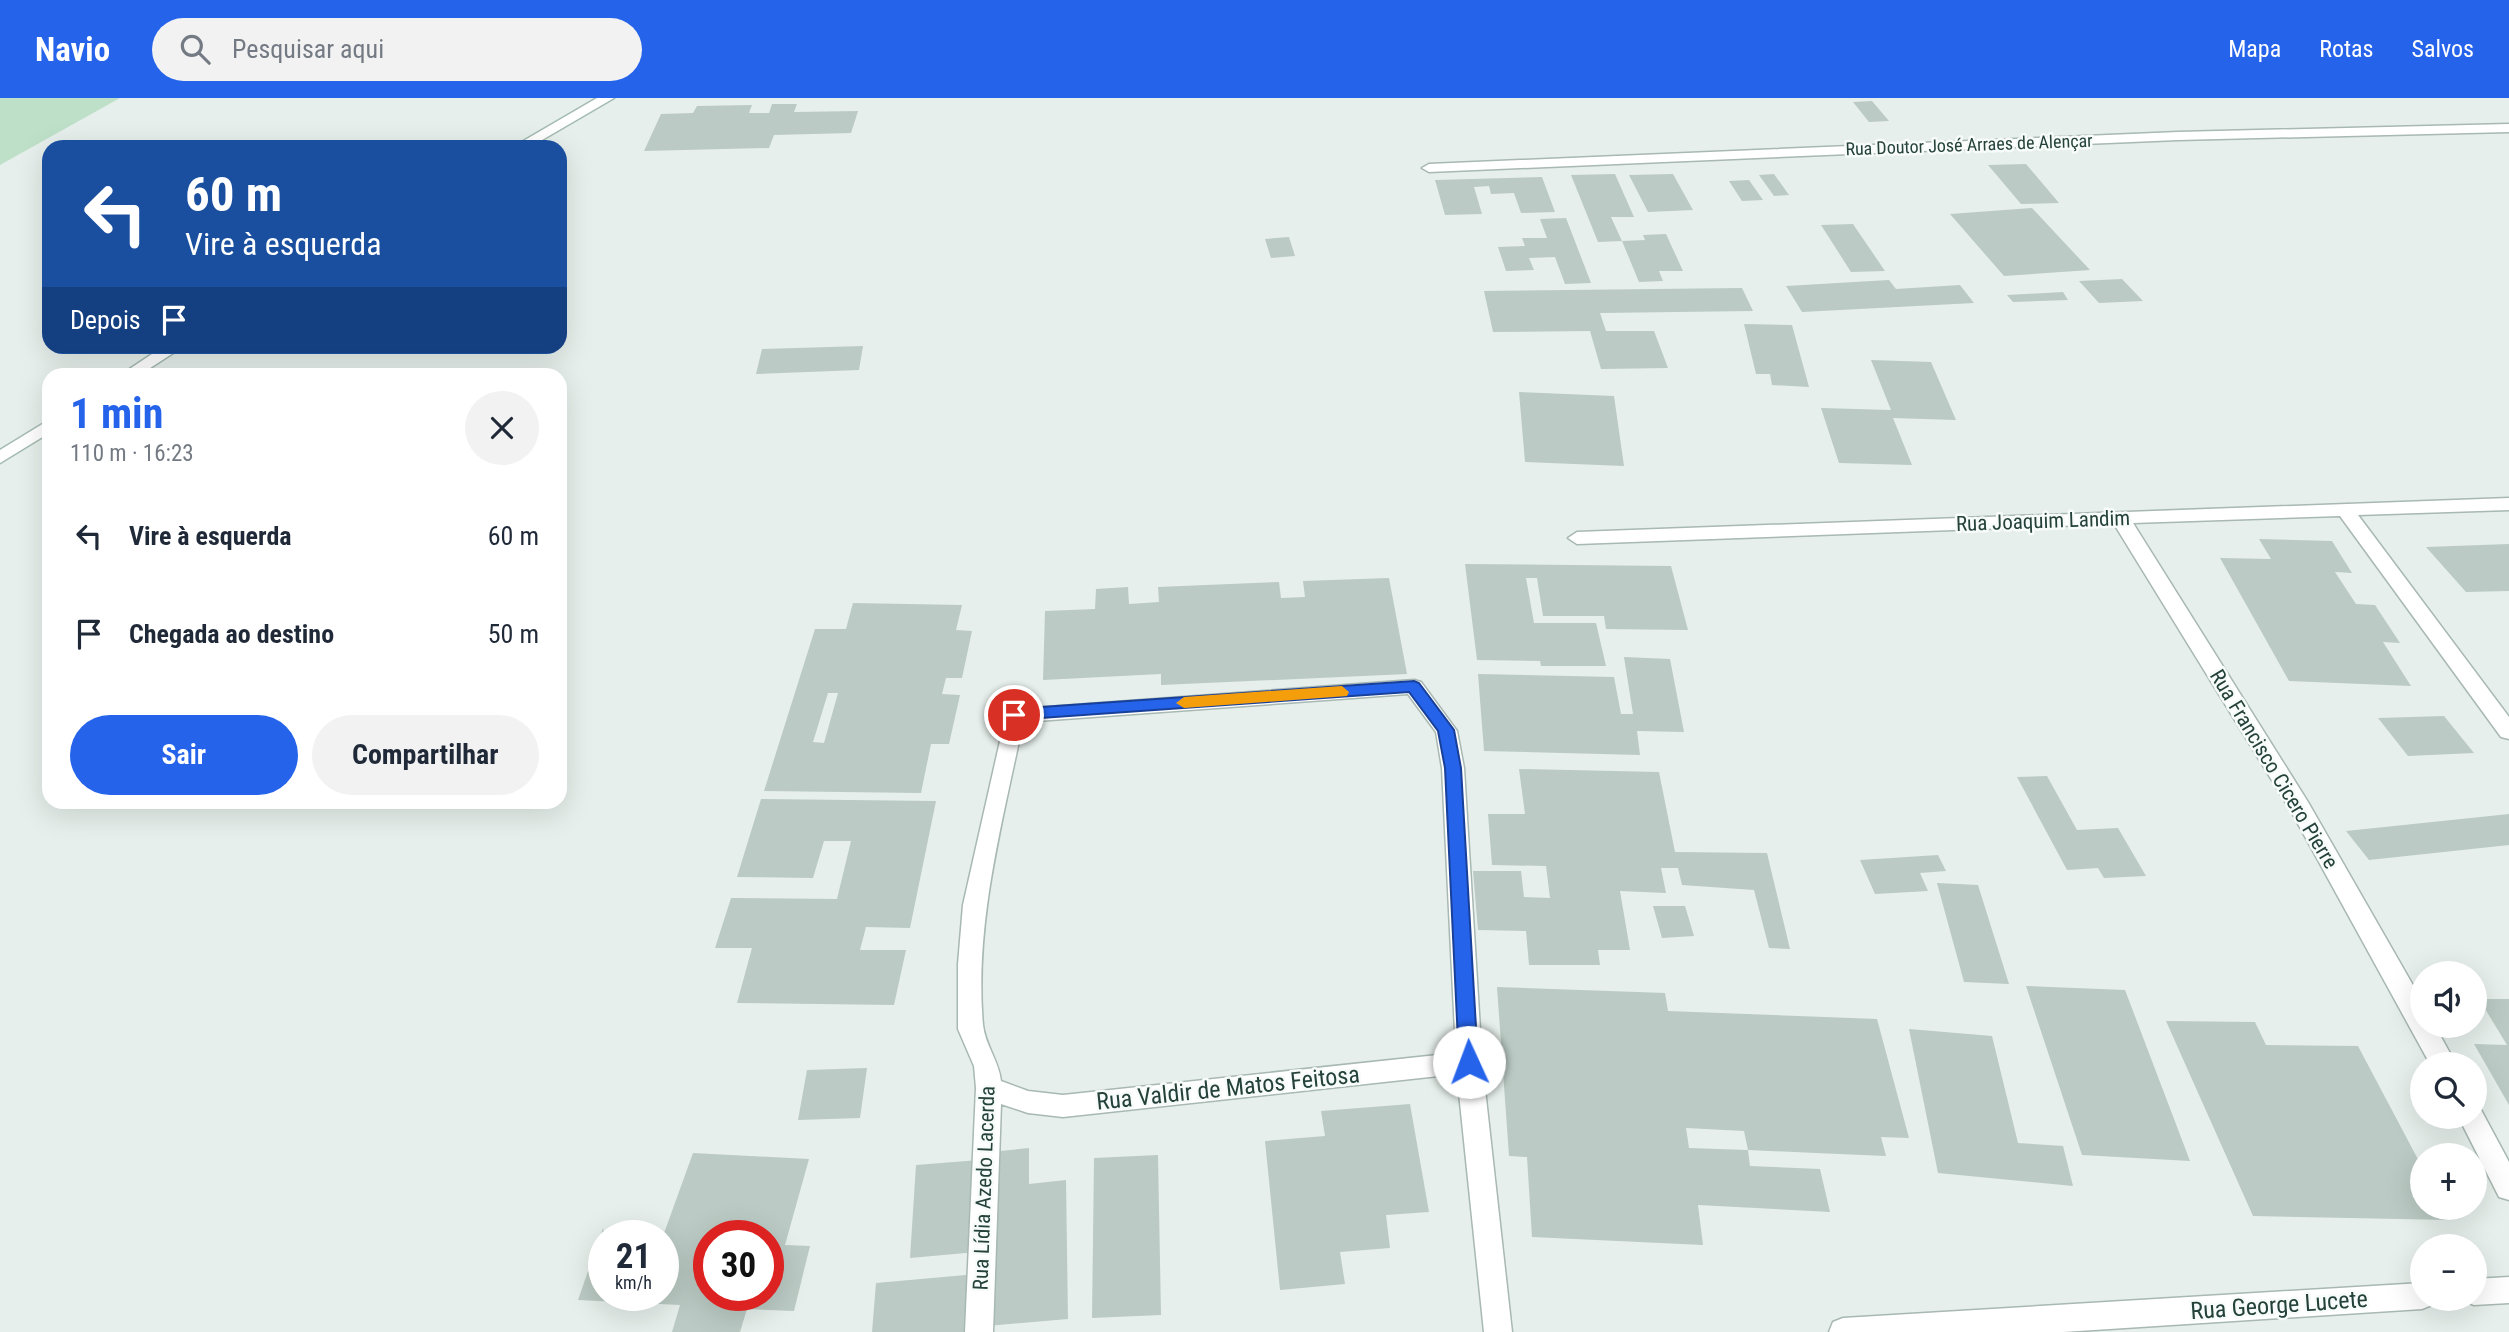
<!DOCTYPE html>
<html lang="pt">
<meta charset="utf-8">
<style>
:root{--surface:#fff;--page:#f2f2f3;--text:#1f2937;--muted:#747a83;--accent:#2563eb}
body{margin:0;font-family:"Roboto Condensed",sans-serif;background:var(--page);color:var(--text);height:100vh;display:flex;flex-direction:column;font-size:26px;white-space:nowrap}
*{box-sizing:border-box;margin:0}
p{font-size:23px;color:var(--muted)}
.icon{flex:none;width:38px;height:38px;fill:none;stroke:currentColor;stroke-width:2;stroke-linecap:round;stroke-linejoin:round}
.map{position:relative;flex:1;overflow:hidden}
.drawer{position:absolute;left:42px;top:270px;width:525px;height:441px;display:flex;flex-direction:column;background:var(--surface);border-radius:21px;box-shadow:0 7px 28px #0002}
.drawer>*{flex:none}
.guide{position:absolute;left:42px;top:42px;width:525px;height:214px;border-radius:21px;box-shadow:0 7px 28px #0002;background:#1a4fa0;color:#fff;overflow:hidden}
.controls{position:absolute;left:2410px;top:863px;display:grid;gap:14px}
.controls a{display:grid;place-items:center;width:77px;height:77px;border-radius:50%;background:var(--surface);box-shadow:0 7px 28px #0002;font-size:35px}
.speed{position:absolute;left:588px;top:1122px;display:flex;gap:14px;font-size:35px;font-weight:700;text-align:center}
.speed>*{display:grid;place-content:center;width:91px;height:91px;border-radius:50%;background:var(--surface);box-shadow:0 7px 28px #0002;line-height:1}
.speed small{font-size:18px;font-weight:400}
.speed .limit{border:10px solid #d22;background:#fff;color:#111}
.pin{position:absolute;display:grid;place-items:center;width:60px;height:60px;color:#fff;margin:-30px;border:4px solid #fff;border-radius:50%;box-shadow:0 2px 7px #0007}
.me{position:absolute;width:77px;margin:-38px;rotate:358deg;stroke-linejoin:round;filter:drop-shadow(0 0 5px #0008)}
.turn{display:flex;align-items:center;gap:24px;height:147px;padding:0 28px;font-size:32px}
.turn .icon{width:91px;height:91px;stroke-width:2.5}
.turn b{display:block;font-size:49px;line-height:60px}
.then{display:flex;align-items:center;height:66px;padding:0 28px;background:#0003;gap:14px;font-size:26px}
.round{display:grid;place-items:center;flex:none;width:74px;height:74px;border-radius:37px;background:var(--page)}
.headline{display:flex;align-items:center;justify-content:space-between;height:119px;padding:0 28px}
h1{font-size:42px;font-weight:700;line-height:52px;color:var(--accent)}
.cta{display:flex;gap:14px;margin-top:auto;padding:14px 28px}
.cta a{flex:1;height:80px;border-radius:42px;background:var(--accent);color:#fff;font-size:28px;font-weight:700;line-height:80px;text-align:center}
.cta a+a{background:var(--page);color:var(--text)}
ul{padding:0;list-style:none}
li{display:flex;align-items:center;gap:21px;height:98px;padding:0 28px}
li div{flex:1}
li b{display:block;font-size:26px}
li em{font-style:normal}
header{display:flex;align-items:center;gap:42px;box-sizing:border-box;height:98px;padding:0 35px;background:var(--accent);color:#fff}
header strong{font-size:33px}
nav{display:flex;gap:38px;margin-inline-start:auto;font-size:24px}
.search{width:490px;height:63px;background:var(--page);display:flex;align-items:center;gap:18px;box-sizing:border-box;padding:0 24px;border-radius:38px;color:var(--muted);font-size:26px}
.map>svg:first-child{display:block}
.green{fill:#bfe0c8}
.building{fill:#bbcac4;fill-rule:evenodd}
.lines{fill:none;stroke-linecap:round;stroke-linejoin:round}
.street-casing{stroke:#a8b8b2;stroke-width:3}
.secondary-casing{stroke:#a4bbb3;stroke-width:3}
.street{fill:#fff;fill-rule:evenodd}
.secondary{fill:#fff;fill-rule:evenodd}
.route{fill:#2563eb;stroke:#184099;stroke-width:2}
.slow{fill:#f59e0b}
.labels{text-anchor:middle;stroke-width:5;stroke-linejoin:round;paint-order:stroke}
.far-street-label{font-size:18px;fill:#24423a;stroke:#f7fbf9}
.street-label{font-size:21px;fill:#24423a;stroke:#f7fbf9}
.near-street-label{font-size:24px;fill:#24423a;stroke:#f7fbf9}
</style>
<header>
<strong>Navio</strong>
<div class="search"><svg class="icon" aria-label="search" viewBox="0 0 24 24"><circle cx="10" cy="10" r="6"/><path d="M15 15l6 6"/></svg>Pesquisar aqui</div>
<nav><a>Mapa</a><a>Rotas</a><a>Salvos</a></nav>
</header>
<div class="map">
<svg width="2509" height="1234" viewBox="0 0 2509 1234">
<rect width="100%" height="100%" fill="#e6efeb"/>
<path class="green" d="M0 0H120L0 67Z"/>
<path class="building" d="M1872 3 1889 23 1869 24 1853 4Z
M772 6H797L794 14 858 13 851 35 774 37 769 50 644 53 661 16 693 15 697 8 752 7 749 15H769Z
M2026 66 2059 105 2021 106 1988 67Z
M1615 76 1634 119H1611L1622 143 1598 144 1571 77Z
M1673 76 1693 112 1648 114 1629 77Z
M1774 76 1789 97 1774 98 1759 77Z
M1542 79 1555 114 1521 115 1514 95 1491 96 1489 88 1474 89 1482 116 1445 117 1435 82Z
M1749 82 1763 102 1742 103 1729 83Z
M2032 110 2090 172 2004 178 1950 116Z
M1566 120 1591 185 1565 186 1555 159 1529 160 1534 172 1506 173 1498 149 1525 148 1522 140H1547L1540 121Z
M1853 126 1885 173 1851 174 1821 127Z
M1666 136 1683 173H1659L1663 183 1639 184 1622 143 1645 142 1643 137Z
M1289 139 1295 158 1271 160 1265 141Z
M2122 181 2143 203 2099 205 2079 183Z
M1889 182 1896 191 1960 187 1974 205 1802 214 1786 188Z
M1742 190 1753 213 1600 215 1606 233H1654L1668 270 1601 271 1590 233 1493 234 1484 193Z
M2063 194 2068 202 2013 204 2007 197Z
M1744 226 1792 227 1809 289 1772 287 1770 276H1756Z
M863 248 859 272 756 276 762 251Z
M1871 262 1931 264 1956 322 1893 320 1912 367 1839 365 1821 310 1891 312Z
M1519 294 1614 298 1624 368 1525 364Z
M2259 441 2332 443 2352 475 2335 474 2356 506 2375 507 2400 545 2383 544 2411 588 2289 583 2220 460 2271 461Z
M2509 446V493L2466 494 2426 449Z
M1465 466 1671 468 1688 532 1606 531 1604 518H1543L1537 480H1526L1534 525H1596L1606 568H1541L1540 563 1477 562Z
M1389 480 1407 576 1161 587V576L1043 582 1045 513 1095 511 1096 491 1128 489 1129 506 1159 504 1158 489 1279 484 1281 500 1305 499 1303 483Z
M853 505 962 507 956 532 972 533 962 580H946L942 596 960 597 949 646H931L921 695 764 693 815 531H846ZM828 595H838L824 645 813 644Z
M1624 559 1670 561 1684 634 1637 633 1640 657 1484 653 1478 576 1614 579 1621 616H1633Z
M2444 618 2474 655 2408 658 2378 620Z
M1519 671 1659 674 1675 754 1767 755 1790 851 1769 850 1754 792 1682 787 1678 770H1661L1666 795 1620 793 1630 852H1598L1600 867H1529L1526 833 1478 832 1473 773H1521L1524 799 1550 800 1546 768 1492 767 1488 716H1525Z
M2047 678 2077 732 2118 730 2146 778 2104 780 2098 770 2067 772 2017 679Z
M761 701 936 703 910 830 866 829 860 852H906L894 907 737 905 752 850H715L731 800 837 801 851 743H824L813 780 737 779Z
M2509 716V747L2369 762 2346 733Z
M1938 757 1946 773 1920 775 1928 793 1875 796 1860 762Z
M1937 785 1978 787 2009 886 1964 884Z
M1653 808H1685L1694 838 1662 840Z
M2026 888 2125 892 2190 1063 2082 1057Z
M1497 889 1665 895 1668 913 1877 921 1909 1040 1881 1039 1886 1058 1816 1055 1748 1052 1744 1033 1686 1030 1689 1050 1748 1052 1750 1068 1820 1071 1830 1114 1698 1107 1703 1147 1532 1139 1527 1059 1509 1058Z
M2479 901H2509V1007L2474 946 2507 947Z
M2166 923 2255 924 2266 947 2358 948 2422 1069V1110H2443L2450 1122 2253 1118Z
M1909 931 1992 938 2018 1045 2063 1048 2073 1088 1938 1075Z
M867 970 860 1020 798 1022 807 972Z
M1410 1006 1429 1114 1386 1117 1390 1150 1340 1154 1345 1186 1280 1192 1265 1043 1325 1038 1321 1013Z
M1029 1050V1086L1066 1082 1068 1221 987 1228 991 1054Z
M693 1055 809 1061 785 1147 810 1148 794 1213 747 1211 740 1234H672L680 1207 578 1202 603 1130 604 1135H615V1138H604V1197H663V1138ZM709 1138H768V1197H709Z
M1158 1057 1161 1217 1092 1220 1094 1060Z
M979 1062 977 1154 910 1160 916 1067Z
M977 1176 976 1234H872L876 1185Z"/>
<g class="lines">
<defs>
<path id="street" d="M2509 26V34L2178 42 1429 74 1422 70 1429 66 2178 34Z
M2509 400V412L2358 417 2509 619V641L2501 639 2340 418 2133 425 2308 704 2422 903V928H2435L2456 966H2430L2292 715 2114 426 1577 446 1568 440 1577 434Z
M1414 582 1421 584 1457 633 1464 670 1482 964 1512 1234H1484L1457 976 1063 1019 1028 1015 1001 1006 993 1234H965L976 990 974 968 958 931V866L963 807 1007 612ZM1408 596 1436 634 1442 670 1456 955 1063 997 1028 993 1001 983C999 963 985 947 983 927 974 825 1003 723 1023 624Z
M2474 1008 2480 1010 2509 1064V1102L2499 1099 2458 1018H2474Z
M2509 1179V1205L2474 1207 2464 1203 2463 1200H2474V1181Z
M2422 1185V1200H2435L2432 1207 2422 1211 2063 1234H1829L1833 1224 1843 1220Z"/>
<path id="secondary" d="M597 0H614L530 49H513Z
M164 248H184L141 276H122Z
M49 322V335L0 365V352Z"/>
</defs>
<use href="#street" class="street-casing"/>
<use href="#secondary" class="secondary-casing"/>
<use href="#street" class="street"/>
<use href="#secondary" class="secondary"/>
</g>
<path class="route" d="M1414 583 1419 585 1454 632 1461 670 1478 964 1476 970 1469 972 1462 970 1459 964 1445 670 1438 633 1409 594 1014 622 1006 617 1014 611Z"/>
<path class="slow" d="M1342 588 1349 594 1347 598 1184 610 1176 605 1184 599Z"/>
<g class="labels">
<g class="far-street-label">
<text transform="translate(1969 47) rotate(-2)" y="6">Rua Doutor José Arraes de Alençar</text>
</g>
<g class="street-label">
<text transform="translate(2043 423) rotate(-2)" y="7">Rua Joaquim Landim</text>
<text transform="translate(2274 671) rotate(59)" y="7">Rua Francisco Cicero Pierre</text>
<text transform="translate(984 1090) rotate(-88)" y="7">Rua Lídia Azedo Lacerda</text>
</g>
<g class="near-street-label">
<text transform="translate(1228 990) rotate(-6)" y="8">Rua Valdir de Matos Feitosa</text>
<text transform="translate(2279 1207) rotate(-4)" y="8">Rua George Lucete</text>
</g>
</g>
</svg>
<div class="controls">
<a><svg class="icon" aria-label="sound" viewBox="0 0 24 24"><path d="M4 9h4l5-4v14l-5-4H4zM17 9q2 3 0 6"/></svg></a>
<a><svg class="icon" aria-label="search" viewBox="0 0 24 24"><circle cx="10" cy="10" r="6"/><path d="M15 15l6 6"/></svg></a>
<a>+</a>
<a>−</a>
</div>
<div class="speed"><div>21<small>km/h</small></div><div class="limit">30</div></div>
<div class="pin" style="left:1014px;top:617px;background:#d93025"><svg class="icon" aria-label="arrive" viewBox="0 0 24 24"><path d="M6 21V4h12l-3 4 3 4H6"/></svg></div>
<svg class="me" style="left:1469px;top:964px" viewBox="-20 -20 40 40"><circle r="19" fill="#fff"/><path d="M0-13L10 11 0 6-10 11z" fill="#2563eb"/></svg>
<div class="guide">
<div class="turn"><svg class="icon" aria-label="left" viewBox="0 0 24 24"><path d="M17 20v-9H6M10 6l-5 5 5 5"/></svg><div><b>60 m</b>Vire à esquerda</div></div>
<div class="then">Depois<svg class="icon" aria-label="arrive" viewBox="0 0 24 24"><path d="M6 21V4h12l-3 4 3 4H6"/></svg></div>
</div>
<section class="drawer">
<div class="headline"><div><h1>1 min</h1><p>110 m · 16:23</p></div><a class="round"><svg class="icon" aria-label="close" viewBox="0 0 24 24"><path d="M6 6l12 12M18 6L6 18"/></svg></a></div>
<ul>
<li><svg class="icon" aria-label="left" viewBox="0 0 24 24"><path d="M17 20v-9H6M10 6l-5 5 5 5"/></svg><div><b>Vire à esquerda</b></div><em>60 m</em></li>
<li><svg class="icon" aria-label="arrive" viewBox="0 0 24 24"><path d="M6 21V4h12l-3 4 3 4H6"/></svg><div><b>Chegada ao destino</b></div><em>50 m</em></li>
</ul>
<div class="cta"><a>Sair</a><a>Compartilhar</a></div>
</section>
</div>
